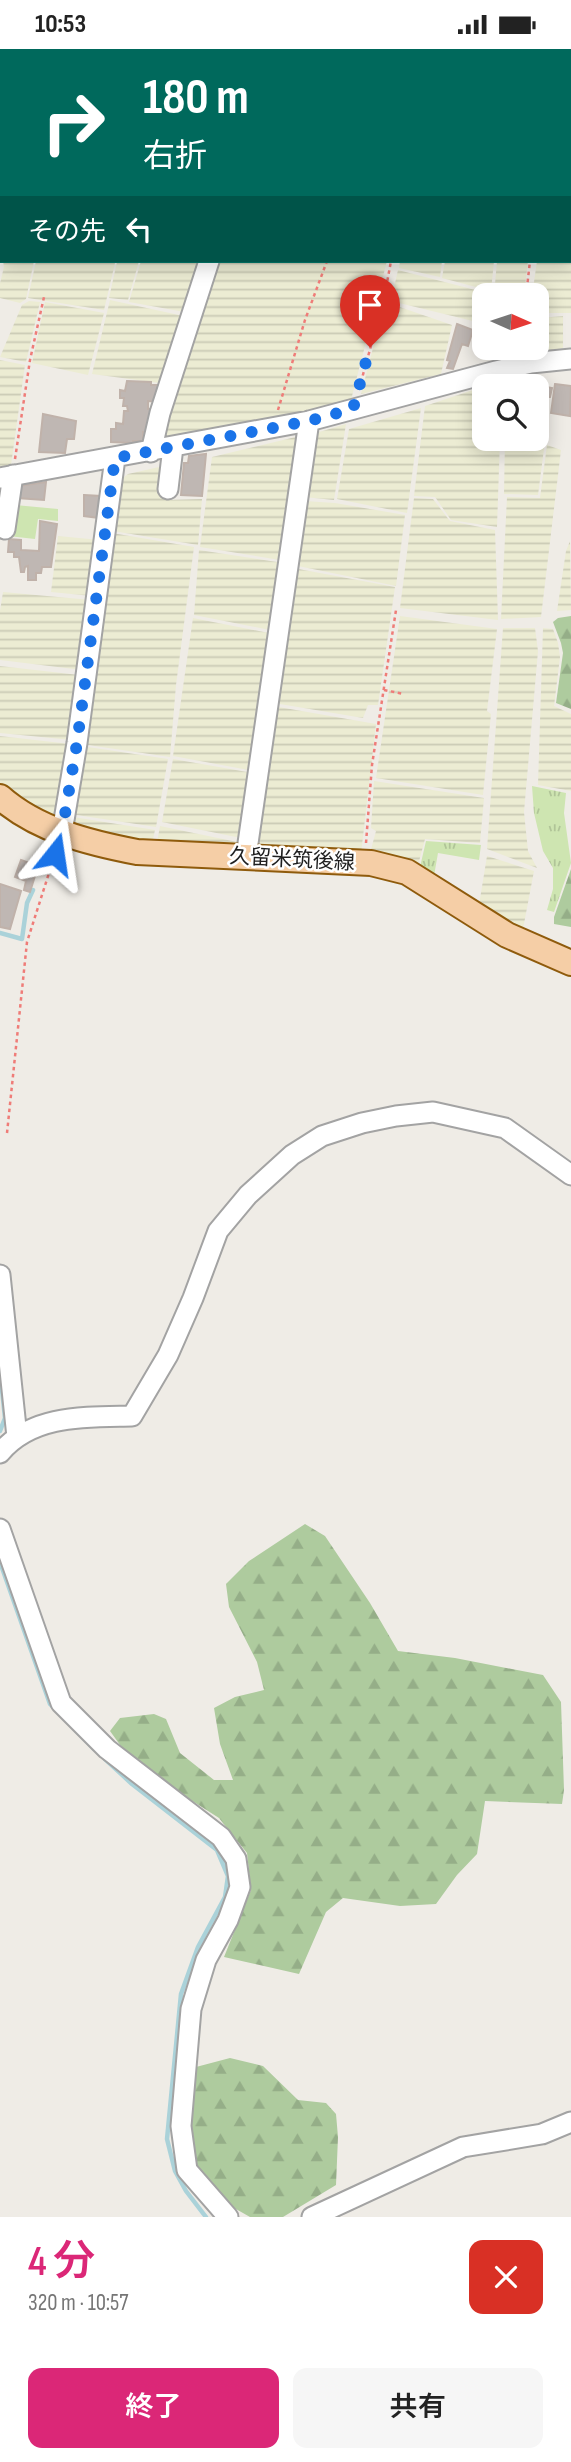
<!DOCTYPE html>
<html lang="ja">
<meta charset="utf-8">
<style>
:root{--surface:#fff;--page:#f6f6f6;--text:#222;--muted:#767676;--accent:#db2777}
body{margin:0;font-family:"Sofia Sans Condensed","Noto Sans JP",sans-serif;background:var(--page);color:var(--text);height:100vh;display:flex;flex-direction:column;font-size:26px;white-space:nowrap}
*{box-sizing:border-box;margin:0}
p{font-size:23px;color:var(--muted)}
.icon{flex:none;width:38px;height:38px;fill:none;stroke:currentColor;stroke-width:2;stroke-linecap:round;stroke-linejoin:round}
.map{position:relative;height:2168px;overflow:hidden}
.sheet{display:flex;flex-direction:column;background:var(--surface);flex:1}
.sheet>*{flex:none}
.banner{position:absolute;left:0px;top:0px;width:572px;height:214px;box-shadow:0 4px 18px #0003;background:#00695c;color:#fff;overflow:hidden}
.needle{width:46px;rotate:93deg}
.buttons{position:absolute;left:472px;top:234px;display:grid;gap:14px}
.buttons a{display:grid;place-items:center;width:77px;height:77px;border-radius:14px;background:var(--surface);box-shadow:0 4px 18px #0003;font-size:35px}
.pin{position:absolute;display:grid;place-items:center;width:60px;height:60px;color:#fff;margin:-72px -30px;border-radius:50% 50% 50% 0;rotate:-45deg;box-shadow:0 0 7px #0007}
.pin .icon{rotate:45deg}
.me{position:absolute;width:77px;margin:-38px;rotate:15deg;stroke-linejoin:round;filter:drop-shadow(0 0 5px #0008)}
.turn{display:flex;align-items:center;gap:24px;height:147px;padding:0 28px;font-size:32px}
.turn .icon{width:91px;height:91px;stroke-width:2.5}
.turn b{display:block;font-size:49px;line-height:60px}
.then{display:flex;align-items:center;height:66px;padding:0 28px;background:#0003;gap:14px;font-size:26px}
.round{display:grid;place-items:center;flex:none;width:74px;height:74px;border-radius:14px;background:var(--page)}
.head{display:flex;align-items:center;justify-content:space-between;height:119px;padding:0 28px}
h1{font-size:42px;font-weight:600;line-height:52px;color:var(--accent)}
.button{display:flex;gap:14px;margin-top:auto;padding:14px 28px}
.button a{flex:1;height:80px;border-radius:14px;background:var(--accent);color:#fff;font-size:28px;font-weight:600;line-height:80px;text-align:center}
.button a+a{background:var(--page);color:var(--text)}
.status{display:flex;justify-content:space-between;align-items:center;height:49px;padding:0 35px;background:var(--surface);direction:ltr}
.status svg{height:19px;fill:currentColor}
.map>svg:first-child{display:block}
.farmland{fill:url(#farmland-rules)}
.grass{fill:url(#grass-tufts)}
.forest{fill:url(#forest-firs)}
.garden{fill:#cee5b1}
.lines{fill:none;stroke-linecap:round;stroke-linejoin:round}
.stream{stroke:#aad2d9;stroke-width:4.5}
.building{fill:#bfb7b3;stroke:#c0b2aa;stroke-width:2}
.minor-casing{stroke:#a3a3a3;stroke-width:23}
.major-casing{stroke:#8f5b0c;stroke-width:28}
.path{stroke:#ef7c78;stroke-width:2.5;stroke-dasharray:3.5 3.5;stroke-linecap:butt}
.minor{stroke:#fff;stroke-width:19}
.major{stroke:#f5cea6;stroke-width:24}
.route{stroke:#1a73e8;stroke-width:12;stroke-dasharray:0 21.6}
.labels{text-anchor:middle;stroke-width:5;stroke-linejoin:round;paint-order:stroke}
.street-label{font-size:21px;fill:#1f1f1f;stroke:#fff}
</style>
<div class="status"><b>10:53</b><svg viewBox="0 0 49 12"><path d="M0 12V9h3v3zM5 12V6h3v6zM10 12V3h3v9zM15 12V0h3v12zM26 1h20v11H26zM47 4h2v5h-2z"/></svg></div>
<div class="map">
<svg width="571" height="2168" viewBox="0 0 571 2168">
<defs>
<pattern id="farmland-rules" width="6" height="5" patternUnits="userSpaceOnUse" patternTransform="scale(1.75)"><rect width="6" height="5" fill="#ececd3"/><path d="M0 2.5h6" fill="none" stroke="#cacab5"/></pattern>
<pattern id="grass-tufts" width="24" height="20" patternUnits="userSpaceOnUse" patternTransform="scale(1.75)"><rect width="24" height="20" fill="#cee5b1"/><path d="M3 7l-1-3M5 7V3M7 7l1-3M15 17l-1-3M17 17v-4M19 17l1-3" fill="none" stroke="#b0c498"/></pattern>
<pattern id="forest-firs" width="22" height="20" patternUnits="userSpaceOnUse" patternTransform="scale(1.75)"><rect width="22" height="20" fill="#aecb9e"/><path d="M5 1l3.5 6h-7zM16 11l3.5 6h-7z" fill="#95ae88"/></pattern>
</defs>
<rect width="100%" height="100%" fill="#efece6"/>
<path class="farmland" d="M571 105V264H537V247H532L537 212H570Z
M3 212H34L26 250 20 254 0 249V234L4 218Z
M36 212H103L115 214 104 261 28 249Z
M111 212H139L128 251 109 249 117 213Z
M141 212H206L190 264 129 253Z
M213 212H387L351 351 279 369 158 392Z
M400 212H442L440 228 399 219Z
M445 212H494L491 242 442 229Z
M497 212H528L524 247H494Z
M398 221 491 245V247H485V275L391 252Z
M110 251 188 268 167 335 92 325Z
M29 252 40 253 26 313 0 308 22 256Z
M45 253 104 264 88 326 32 314Z
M385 253 452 276 441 325 361 345Z
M563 267V299L539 304 540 269Z
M0 311 25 316 11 416 0 418Z
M476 340 485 366V390H500L497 478 451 471 435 448 414 447 425 357Z
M421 359 407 464 337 450 349 380Z
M346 375 334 451 304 448 316 384Z
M304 386 286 512 200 498 212 408Z
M505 390 545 392 538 446 504 445Z
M547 396 561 401 541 568 501 570 507 448 540 449Z
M168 416 165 451 202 450 198 496 113 482 118 433 128 425Z
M414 449 433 450 450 472 495 481 498 571 400 559Z
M304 452 335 454 405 466 396 537 293 516Z
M112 484 194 498 176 636 170 708 81 695Z
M58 487 100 491 92 547 51 543Z
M570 492 571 561 557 562 566 502Z
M199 501 284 514 275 582 194 566Z
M293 519 395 538 378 656H368L363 669 274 654Z
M3 543 91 551 82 621 0 611V562Z
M400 567 497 580 487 662 491 665 483 746 376 729Z
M193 569 274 585 254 722 173 707Z
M503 579H535L538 602 524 763 528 802 537 819 487 800Z
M543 579 553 580 558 594 560 608 554 657 571 665V742L538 736Z
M0 617 79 626 72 691 0 684Z
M273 657 376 675 361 805 255 803Z
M0 687 70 695 58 768 32 756 0 734Z
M81 697 168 710 156 778 70 765Z
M173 710 253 724 241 789 162 773Z
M374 732 484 749 480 794 425 790 418 816 370 804 376 782 371 779Z
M73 768 155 781 152 795 73 776Z
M160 777 242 794 240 803 156 799Z
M487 807 534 822 523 880 479 856Z"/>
<path class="grass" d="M532 737 566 744 564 764 571 814 554 863 547 861 553 840V819L543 802 534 764Z
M426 792 481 796 479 811 438 804 434 827 420 818Z"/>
<path class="forest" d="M571 567V660L556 654 563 604 561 594 553 573 558 569Z
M571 820V878L554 875V868Z
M305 1475 325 1487 370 1554 398 1602 455 1609 543 1626 561 1653 564 1741 562 1755 485 1752 477 1805 457 1826 436 1855 400 1857 343 1849 326 1863 299 1925 224 1908 251 1841 247 1804 219 1769 133 1714 110 1682 120 1669 154 1665 166 1670 180 1704 214 1731H233L220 1695 214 1659 235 1648 264 1641 257 1613 229 1558 226 1535 249 1512Z
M230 2009 263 2017 298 2051 326 2054 336 2065 338 2088 336 2136 283 2168H250L220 2151 194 2115 190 2070 196 2018Z"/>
<path class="garden" d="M15 456 58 460V472L38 470 35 490 8 487Z"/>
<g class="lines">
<path class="stream" d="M0 884 22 890 27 854 33 841
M0 1382 5 1369 1 1331
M0 1513 50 1655 94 1700
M105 1710 132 1735 217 1801 228 1827 225 1848 198 1898 181 1945 167 2090 175 2122 186 2142 206 2168"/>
</g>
<path class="building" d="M457 275 473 281 468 297 462 295 453 320 447 319 450 312 447 311Z
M513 329 514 336 520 338H494L493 333Z
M127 332 151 333V336H161L160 353 148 352V360H152L147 383H143V392H133V394L111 393V380H116V374L123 375 124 362H128L127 357H123L124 349H120V341L125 342Z
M529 335 552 339 550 348H546L542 371 537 370V338H528Z
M555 335 571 337 570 367 551 364Z
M43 365 76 372 74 390H67L65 404 39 403Z
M206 405 202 447 181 446 184 414H188L189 407Z
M46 433 44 451 17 449 19 437Z
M84 446 101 447 100 469 84 467Z
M40 472 57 475 51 518H42L41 524H36V531H28V517L25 518 24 523H21L19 508H14V503H8L9 490 21 491V501L39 502Z
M21 811 38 817 30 843 24 841 26 832 15 828Z
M0 835 21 842 10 880 0 878Z"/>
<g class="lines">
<defs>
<path id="minor" d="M113 0 115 2
M363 2V0
M151 403 160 364 209 212
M0 429 309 372 496 322 531 314 571 310
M168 440 173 398
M5 480 13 426
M62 783 77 694 115 409
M246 808 309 372
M0 1226 17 1388
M0 1404C32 1365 87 1368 132 1367L168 1306 193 1249 218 1182 248 1146 292 1106 322 1087 362 1074 396 1067 433 1063 505 1079 571 1126
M0 1480 61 1654 107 1700 221 1788 236 1810 240 1838 228 1871 206 1911 191 1960 181 2077 187 2121 228 2168
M312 2168 463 2098 542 2085 571 2073"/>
<path id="major" d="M0 748C37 781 90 794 137 803L371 814 407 823 507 886 571 914"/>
</defs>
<use href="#minor" class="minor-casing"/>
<use href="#major" class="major-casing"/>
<path class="path" d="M559 2V0
M526 247 530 212
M359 340 384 250 391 212
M278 361 305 271 327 212
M15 410 30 311 44 248
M384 641 404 645
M366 794 372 716 396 561
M7 1084 27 893 56 802"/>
<use href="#minor" class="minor"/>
<use href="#major" class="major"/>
</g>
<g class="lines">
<path class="route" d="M55 805 62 783 77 694 115 409 309 372 353 360 370 298"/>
</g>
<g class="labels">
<g class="street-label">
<text transform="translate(292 810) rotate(3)" y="7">久留米筑後線</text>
</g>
</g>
</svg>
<div class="buttons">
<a><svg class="needle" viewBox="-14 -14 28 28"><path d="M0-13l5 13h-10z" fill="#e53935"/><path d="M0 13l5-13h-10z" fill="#767676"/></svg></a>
<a><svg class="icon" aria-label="search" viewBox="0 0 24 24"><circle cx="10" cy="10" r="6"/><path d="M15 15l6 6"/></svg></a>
</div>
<div class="pin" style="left:370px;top:298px;background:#d93025"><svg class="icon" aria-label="arrive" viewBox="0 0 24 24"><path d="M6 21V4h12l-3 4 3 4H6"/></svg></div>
<svg class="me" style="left:55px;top:805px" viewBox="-20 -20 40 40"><path d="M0-17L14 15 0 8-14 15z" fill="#1a73e8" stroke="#fff" stroke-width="4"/></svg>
<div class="banner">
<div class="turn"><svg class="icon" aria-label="right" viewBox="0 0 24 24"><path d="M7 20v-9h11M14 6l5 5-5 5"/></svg><div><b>180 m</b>右折</div></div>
<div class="then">その先<svg class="icon" aria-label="left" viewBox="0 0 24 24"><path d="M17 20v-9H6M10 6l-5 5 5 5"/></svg></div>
</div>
</div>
<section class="sheet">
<div class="head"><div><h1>4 分</h1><p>320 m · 10:57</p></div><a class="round" style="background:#d93025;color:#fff"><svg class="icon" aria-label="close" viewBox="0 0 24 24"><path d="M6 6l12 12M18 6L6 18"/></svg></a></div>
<div class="button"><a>終了</a><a>共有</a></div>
</section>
